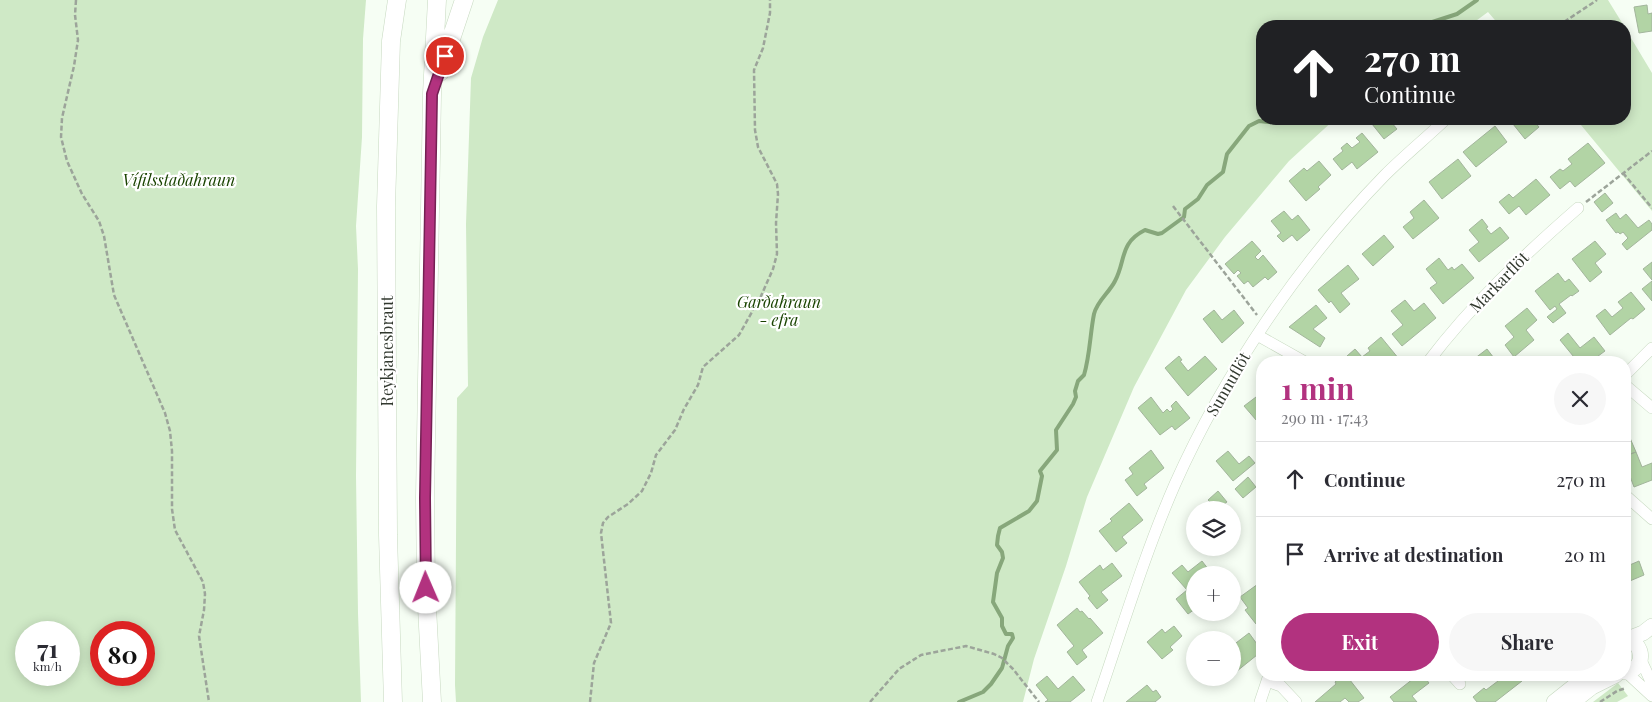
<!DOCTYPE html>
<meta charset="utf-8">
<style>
:root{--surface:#fff;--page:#f7f7f7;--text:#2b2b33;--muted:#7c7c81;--line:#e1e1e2;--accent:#b2327f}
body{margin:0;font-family:"Playfair Display",serif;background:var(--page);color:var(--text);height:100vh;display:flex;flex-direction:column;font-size:19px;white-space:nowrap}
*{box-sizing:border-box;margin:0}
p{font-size:16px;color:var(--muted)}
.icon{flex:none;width:28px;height:28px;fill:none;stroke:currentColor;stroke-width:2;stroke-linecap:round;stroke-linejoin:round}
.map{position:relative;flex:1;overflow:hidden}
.details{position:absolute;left:1256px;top:356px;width:375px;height:325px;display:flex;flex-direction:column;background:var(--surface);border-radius:20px;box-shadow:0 2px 12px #0003}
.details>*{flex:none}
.guide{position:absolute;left:1256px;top:20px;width:375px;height:105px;border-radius:20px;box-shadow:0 2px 12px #0003;background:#202124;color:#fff;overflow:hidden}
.buttons{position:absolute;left:1186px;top:501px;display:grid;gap:10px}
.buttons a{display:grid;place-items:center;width:55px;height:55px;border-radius:50%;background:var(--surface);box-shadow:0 2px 12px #0003;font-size:25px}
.speed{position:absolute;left:15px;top:621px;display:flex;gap:10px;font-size:25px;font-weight:700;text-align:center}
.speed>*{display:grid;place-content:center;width:65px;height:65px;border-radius:50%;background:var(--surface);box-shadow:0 2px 12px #0003;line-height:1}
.speed small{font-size:12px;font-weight:400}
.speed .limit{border:8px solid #d22;background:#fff;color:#111}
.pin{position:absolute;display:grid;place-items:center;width:42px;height:42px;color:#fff;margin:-21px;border:2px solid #fff;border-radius:50%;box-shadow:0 1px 5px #0007}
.me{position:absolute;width:55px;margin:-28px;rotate:359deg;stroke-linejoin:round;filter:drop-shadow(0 0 4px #0008)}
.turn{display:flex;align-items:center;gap:18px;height:105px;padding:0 25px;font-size:22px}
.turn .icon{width:65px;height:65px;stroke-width:2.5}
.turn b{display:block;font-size:35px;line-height:42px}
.round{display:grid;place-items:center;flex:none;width:52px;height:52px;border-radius:26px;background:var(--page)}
.headline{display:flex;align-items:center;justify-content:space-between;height:85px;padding:0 25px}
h1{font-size:30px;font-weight:700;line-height:38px;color:var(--accent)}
.action{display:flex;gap:10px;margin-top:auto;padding:10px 25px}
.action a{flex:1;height:58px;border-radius:30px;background:var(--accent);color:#fff;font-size:20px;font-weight:700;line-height:58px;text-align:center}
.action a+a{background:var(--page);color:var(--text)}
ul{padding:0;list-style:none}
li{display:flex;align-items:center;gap:15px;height:75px;padding:0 25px;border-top:1px solid var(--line)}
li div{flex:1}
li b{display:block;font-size:19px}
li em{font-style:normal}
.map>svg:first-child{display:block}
.green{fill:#cfe9c6;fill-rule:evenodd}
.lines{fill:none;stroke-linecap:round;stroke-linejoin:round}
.stream{stroke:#87a77b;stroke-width:4}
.building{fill:#b2d4a5;stroke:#a3b59c}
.minor-casing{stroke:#c7d9c0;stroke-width:12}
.major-casing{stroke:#c7d9c0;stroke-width:16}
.highway-casing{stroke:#c7d9c0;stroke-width:19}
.path{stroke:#9ca49a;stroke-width:2.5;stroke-dasharray:5 2.5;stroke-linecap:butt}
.minor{stroke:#fff;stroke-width:11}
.major{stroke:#fff;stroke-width:15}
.highway{stroke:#fff;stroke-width:18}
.route-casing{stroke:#742053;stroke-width:12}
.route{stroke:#b2327f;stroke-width:9}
.labels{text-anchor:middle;stroke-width:4.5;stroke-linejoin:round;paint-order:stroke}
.park-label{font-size:16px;font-style:italic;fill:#194300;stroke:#fff}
.street-label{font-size:16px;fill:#31382e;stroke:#fff}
</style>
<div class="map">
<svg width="1652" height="702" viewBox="0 0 1652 702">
<rect width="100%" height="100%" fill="#f6fef4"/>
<path class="green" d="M0 0H366L363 39 362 137 356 226 358 269 356 476 358 613 361 702H0ZM26 632H69V675H26ZM101 632H144V675H101Z
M498 0H1608L1624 26H1500L1488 12 1469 26H1262V119H1335L1289 161 1225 237 1186 290 1134 387 1087 497 1066 566 1034 659 1023 702H456L455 685 457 398 468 386 466 224 471 78 483 37Z
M1625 28 1652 73V211L1576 119H1625Z
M1618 683 1628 696 1617 702H1593Z"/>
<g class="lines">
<path class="stream" d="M1420 26 1457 14 1477 0
M959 702 983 692 991 684 1002 668 1008 646 1013 638 1012 634H1006L1002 626V618L993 602 997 573 1003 558 1002 552 997 545 998 536 1000 528 1029 511 1037 501 1042 476 1040 471 1057 450 1056 430 1073 404 1076 397 1075 391 1078 381 1084 375C1090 355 1090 334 1094 314 1097 301 1109 293 1115 281 1126 261 1119 243 1145 230L1158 234 1162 233 1184 217 1185 209 1198 199 1207 185 1223 172 1227 154 1249 126 1259 121 1268 122 1275 119"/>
</g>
<path class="building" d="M1647 5 1648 14 1652 13V31L1639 33 1634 7Z
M1368 119H1395L1391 122 1397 129 1384 139Z
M1509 119H1535L1533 120 1539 127 1525 139Z
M1495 126 1507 142 1476 167 1463 152Z
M1362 133 1378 152 1357 169 1352 162 1342 170 1333 159 1343 151 1341 148 1347 143 1352 148 1360 142 1356 138Z
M1588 143 1605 163 1575 187 1570 181 1560 189 1550 177 1560 169 1563 171 1572 164 1568 159Z
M1458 159 1471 176 1442 199 1429 182Z
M1319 161 1331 175 1318 187 1320 189 1306 201 1289 181 1304 168 1307 171Z
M1536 179 1550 195 1526 215 1519 206 1509 214 1499 202 1509 194 1513 198Z
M1605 193 1613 203 1602 212 1594 202Z
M1424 200 1439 218 1413 239 1403 227 1414 218 1410 212Z
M1284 211 1292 220 1298 215 1310 230 1297 241 1292 235 1283 242 1277 236 1281 233 1271 221Z
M1616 213 1620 219 1626 214 1638 228 1649 220 1652 224V230L1627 250 1622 244 1628 238 1623 232 1620 234 1618 232 1616 233 1606 220Z
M1482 219 1488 227 1486 228 1491 234 1500 227 1509 238 1479 262 1469 250 1479 242 1469 230Z
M1384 235 1394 247 1373 266 1362 254Z
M1252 241 1261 251 1255 257 1258 260 1263 255 1277 272 1268 280 1265 277 1253 287 1248 281 1244 284 1237 276 1241 273 1238 270 1234 274 1225 264Z
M1595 241 1606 254 1595 263 1602 272 1590 282 1572 259Z
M1439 258 1448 270 1452 267 1454 270 1462 264 1474 278 1443 304 1430 288 1437 283 1426 269Z
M1652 262V280L1643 269Z
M1348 265 1359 279 1341 293 1350 304 1340 313 1331 301 1329 303 1318 290Z
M1558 273 1565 282 1569 279 1579 291 1572 296 1571 295 1559 304 1566 313 1553 323 1547 317 1557 309 1555 306 1550 310 1535 291Z
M1652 281V301L1642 289Z
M1631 292 1645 309 1633 319 1631 318 1610 335 1596 316 1605 309 1612 317 1623 308 1618 302Z
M1405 300 1414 311 1424 303 1436 318 1402 346 1392 334 1403 325 1391 311Z
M1316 305 1327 318 1313 329 1325 338 1320 347 1289 327Z
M1527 308 1537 320 1526 330 1534 340 1514 357 1505 345 1514 337 1505 326Z
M1214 310 1222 320 1234 310 1244 323 1222 343 1203 319Z
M1568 333 1580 348 1594 337 1605 351 1590 362H1578L1560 340Z
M1381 337 1399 359 1395 362H1352L1347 356 1355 349 1362 357 1370 351 1368 348Z
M1487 349 1497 362H1476L1474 359Z
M1179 356 1182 360 1180 361 1188 371 1205 356 1217 369 1188 396 1165 368Z
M1262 395V416L1257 421 1244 406 1256 397 1258 399Z
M1151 397 1163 413 1167 409 1170 412 1173 409 1171 406 1176 401 1190 418 1175 430 1172 426 1160 435 1138 408Z
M1625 435H1627L1628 438H1630L1636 452 1625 456Z
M1151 450 1164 468 1144 484 1147 488 1137 496 1125 480 1133 474 1129 468Z
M1228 451 1239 464 1249 456 1255 463 1233 481 1216 461Z
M1636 452 1642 467 1652 463V480L1634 487 1625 463V456Z
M1248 477 1256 487 1243 498 1235 489Z
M1218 491 1227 502 1224 504 1229 510H1202L1211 503 1208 500Z
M1129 503 1143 520 1122 537 1127 543 1116 552 1099 531 1112 521 1110 519Z
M1202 561 1212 574 1210 575H1195V585L1194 584 1187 590 1172 573 1182 565 1188 572Z
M1639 561 1644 575 1625 583V567Z
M1112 563 1122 576 1101 592 1108 600 1097 609 1088 598 1090 596 1079 582 1100 565 1103 570Z
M1258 584 1262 588V619L1256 624 1245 610 1248 608 1240 597Z
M1187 590 1195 600V609L1188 614 1176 599Z
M1077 608 1080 612 1082 611 1089 619 1090 618 1103 633 1082 650 1087 657 1077 665 1067 652 1074 646 1057 625Z
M1174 626 1182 636 1170 647 1173 650 1162 659 1147 642 1162 629 1165 633Z
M1249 633 1262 651 1232 675V646Z
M1343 675H1346L1364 698 1358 702H1349L1345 698 1340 702H1315L1336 684 1335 682Z
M1418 675H1423L1429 683 1412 696 1417 702H1394L1390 697Z
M1494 675H1517L1522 681 1495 702H1477L1473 697 1484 688 1486 690 1498 681Z
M1047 676 1058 689 1073 676 1085 690 1070 702H1045L1048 700 1036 685Z
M1147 685 1153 692 1156 690 1161 697 1155 702H1126Z"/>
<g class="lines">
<defs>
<path id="minor" d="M1257 335 1305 362
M1428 362C1472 304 1523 256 1578 208
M1625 375 1652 348
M1625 385 1652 408
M1625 495 1652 519
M1641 660 1652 684
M1626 672 1652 696
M1452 675 1460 684
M1267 681 1281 686 1296 702
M1097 702C1122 629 1144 555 1175 484 1224 374 1300 262 1385 175 1404 156 1426 138 1446 119
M1260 702 1269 675"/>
<path id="major" d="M1625 640 1643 633 1652 626
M1625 672C1640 670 1645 656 1636 644L1626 639
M1554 702 1588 675
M1573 702 1592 687 1616 675"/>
<path id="highway" d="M440 72 464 0
M393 702 388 535 386 206 391 41 397 0
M432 702 426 588 425 498 432 94 437 0"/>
</defs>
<use href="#minor" class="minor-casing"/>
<use href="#major" class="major-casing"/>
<use href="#highway" class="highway-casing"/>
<path class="path" d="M76 0 75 15 78 40 74 66 62 118 61 137 67 161 82 194 99 221 104 236 114 295 165 413 170 431 172 451V509L175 530 203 582 205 594 204 610 199 636 209 702
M1558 26 1597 0
M1623 173 1652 208
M1586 202 1652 151
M1173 206 1257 315
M590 702 594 663 611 623 601 533 603 523 608 517 628 504 642 491 651 473 656 455 675 430 684 409 698 385 703 367 739 335 761 296 773 269 777 254 776 223 778 194 777 184 758 147 755 130 754 70 763 48 770 13V0
M870 702 899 669 921 655 966 646 994 654 1002 658 1013 669 1039 702
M1600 702 1617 691 1626 688"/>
<use href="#minor" class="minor"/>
<use href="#major" class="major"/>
<use href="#highway" class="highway"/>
</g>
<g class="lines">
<defs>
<path id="route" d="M426 588 425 498 432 94 445 56"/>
</defs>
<use href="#route" class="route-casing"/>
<use href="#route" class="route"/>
</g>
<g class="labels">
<g class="park-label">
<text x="179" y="186">Vífilsstaðahraun</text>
<text x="779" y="308">Garðahraun<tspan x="779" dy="18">- efra</tspan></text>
</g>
<g class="street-label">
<text transform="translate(1499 282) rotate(-46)" y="6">Markarflöt</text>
<text transform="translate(387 351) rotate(-90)" y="6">Reykjanesbraut</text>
<text transform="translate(1228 384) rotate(-60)" y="6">Sunnuflöt</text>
</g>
</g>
</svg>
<div class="buttons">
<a><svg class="icon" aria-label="layers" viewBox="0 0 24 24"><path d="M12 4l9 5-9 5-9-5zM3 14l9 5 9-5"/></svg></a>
<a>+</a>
<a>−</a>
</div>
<div class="speed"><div>71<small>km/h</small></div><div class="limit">80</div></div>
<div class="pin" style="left:445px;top:56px;background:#d93025"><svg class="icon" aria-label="arrive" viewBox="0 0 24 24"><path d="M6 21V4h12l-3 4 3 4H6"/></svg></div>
<svg class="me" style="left:426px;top:588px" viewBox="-20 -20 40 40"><circle r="19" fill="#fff"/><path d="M0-13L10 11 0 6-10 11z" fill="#b2327f"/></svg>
<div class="guide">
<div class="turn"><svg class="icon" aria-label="ahead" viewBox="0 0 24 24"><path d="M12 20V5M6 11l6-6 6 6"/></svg><div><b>270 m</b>Continue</div></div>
</div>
<section class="details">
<div class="headline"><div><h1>1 min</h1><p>290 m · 17:43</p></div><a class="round"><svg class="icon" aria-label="close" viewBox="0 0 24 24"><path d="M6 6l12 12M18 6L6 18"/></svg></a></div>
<ul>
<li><svg class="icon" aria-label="ahead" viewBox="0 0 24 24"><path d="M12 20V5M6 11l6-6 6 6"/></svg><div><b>Continue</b></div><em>270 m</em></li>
<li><svg class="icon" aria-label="arrive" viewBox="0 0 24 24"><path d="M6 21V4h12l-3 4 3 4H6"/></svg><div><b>Arrive at destination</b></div><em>20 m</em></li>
</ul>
<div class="action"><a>Exit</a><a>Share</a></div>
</section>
</div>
